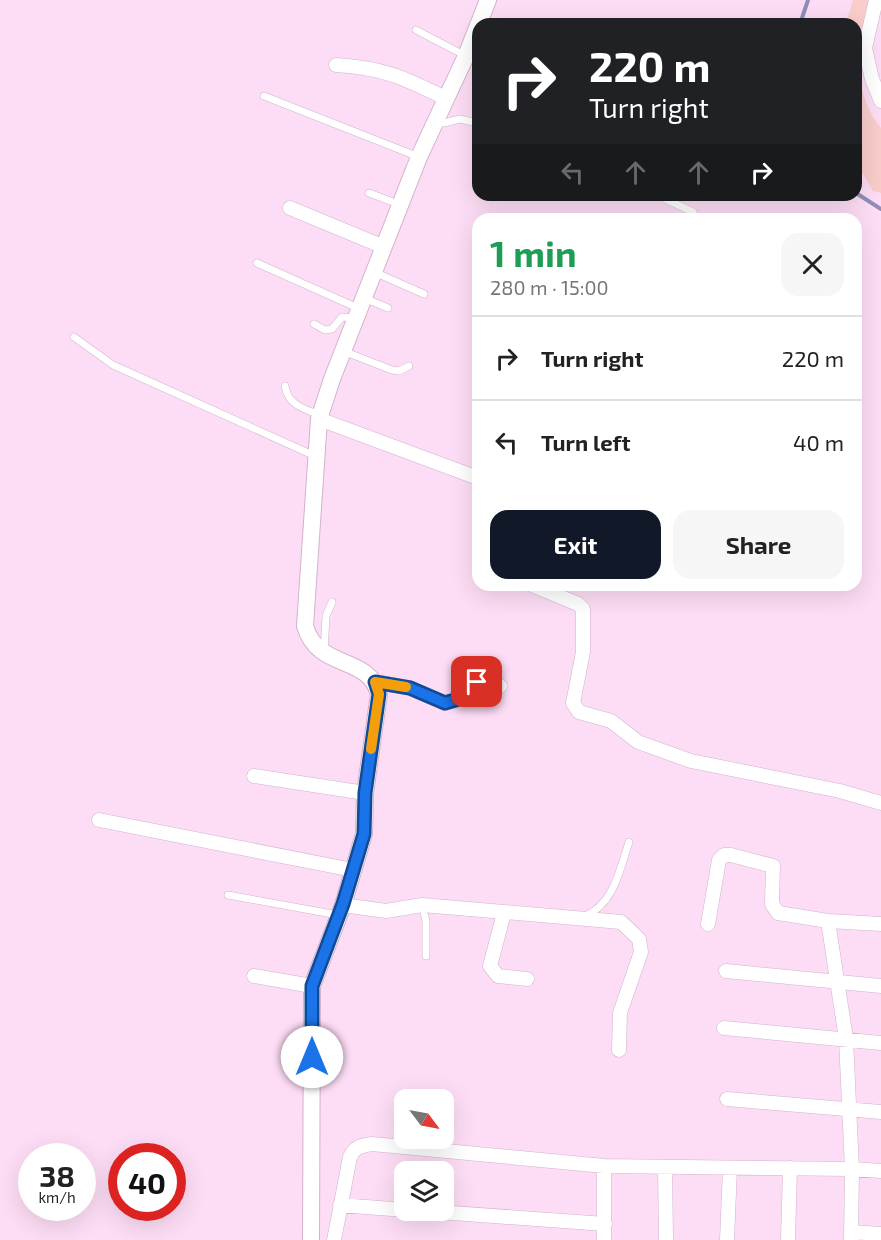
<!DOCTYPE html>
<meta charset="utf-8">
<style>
:root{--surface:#fff;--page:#f6f6f6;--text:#222;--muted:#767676;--line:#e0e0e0;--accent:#111827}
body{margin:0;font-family:"Exo 2",sans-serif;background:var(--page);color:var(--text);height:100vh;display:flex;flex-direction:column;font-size:22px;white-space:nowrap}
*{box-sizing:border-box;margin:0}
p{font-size:20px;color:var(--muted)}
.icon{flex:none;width:33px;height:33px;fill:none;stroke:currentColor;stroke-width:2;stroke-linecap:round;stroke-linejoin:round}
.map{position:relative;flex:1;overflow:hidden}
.panel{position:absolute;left:472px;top:213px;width:390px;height:378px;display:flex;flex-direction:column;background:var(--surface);border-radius:18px;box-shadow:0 6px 24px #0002}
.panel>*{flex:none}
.guide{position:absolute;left:472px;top:18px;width:390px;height:183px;border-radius:18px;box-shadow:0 6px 24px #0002;background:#202124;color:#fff;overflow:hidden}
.needle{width:39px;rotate:122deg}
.fabs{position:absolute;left:394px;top:1089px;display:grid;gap:12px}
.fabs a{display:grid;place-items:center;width:60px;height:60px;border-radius:12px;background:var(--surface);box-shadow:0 6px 24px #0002;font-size:30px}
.speed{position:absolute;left:18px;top:1143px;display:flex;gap:12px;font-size:30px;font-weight:700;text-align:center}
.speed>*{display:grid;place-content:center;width:78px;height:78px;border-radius:50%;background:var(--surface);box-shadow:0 6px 24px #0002;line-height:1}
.speed small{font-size:15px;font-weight:400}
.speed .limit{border:9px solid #d22;background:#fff;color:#111}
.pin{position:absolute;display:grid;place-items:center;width:51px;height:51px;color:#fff;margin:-26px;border-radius:12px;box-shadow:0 3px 9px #0006}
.me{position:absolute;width:66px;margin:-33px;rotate:0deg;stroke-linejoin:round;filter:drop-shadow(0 0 4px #0008)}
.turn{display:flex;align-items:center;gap:21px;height:126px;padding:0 18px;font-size:27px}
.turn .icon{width:78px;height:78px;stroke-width:2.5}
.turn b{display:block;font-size:42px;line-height:51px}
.lanes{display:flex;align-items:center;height:57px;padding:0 18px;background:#0003;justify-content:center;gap:30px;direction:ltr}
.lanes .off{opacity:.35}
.round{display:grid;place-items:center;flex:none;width:63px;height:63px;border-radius:18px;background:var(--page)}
.summary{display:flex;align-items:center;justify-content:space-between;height:102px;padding:0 18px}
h1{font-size:36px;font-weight:700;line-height:45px;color:#1e9e55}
.button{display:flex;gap:12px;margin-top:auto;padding:12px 18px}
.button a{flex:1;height:69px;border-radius:18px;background:var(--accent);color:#fff;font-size:24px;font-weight:700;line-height:69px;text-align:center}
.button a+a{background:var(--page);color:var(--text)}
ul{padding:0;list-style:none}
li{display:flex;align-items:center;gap:18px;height:84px;padding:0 18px;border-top:2px solid var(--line)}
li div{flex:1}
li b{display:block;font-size:22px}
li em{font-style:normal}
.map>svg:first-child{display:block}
.green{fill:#f8cdca}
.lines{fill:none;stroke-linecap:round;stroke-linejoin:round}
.stream{stroke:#8f8eb9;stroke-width:4}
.service-casing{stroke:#d1b3ca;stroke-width:8}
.minor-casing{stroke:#d1b3ca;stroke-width:15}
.tertiary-casing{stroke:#d1b3ca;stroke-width:18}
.service{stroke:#fff;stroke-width:7}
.minor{stroke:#fff;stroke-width:14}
.tertiary{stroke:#fff;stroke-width:16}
.route-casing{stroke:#114b97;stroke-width:15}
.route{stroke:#1a73e8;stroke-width:10}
.slow{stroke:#f59e0b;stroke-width:10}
</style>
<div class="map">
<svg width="881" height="1240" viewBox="0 0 881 1240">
<rect width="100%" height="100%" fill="#fdddf5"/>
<path class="green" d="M853 0H869L857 46 856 24H846Z
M857 47C858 75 862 106 881 128V193L873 191 857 164Z"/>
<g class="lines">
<path class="stream" d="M800 24 808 0
M856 193 881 209"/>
<defs>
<path id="service" d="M416 30 466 56
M264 96 419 157
M436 122 444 123 460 119 478 123
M369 193 401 205
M657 195 693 212 697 219
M257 263 360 309
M374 272 424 294
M364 298 388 308
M314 324 325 330 332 329 342 317 356 318
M74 337 113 365 315 456
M343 351 392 370 399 371 409 366
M285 386C288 405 303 408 319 415
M324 652 326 616 332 602
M228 895 338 915
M422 905 426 921V956
M585 916C614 904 620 869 629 842"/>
<path id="minor" d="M876 0 865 48 872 79 881 101
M336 65C383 68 403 77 445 98
M290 208 384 247
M319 419 478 478
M532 585 578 604 583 609V652L573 703 579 712 611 721 638 742 691 761 840 791 881 803
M376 682 410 688 445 703 465 697 480 678H487L500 686
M254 776 365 793
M99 820 353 870
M343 905 386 911 422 905 621 922 639 939 641 952 620 1013 619 1050
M504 913 490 966 498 976 527 979
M828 921 846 1039 852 1169 881 1171
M708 924 719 860 724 855H731L773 866 772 904 778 913 828 921 881 924
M726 971 881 986
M254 976 312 986
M724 1028 881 1043
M727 1099 881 1112
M665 1167 666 1240
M340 1205 405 1210
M411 1210 605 1224
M851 1232 881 1234
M334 1240 350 1157C355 1146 361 1146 372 1144L604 1166 852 1169 851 1240
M604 1240V1166
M727 1240 730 1168
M788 1240 790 1168"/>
<path id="tertiary" d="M311 1240 312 986 343 905 364 834 365 793 379 694C368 654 318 671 305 626L319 419 332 379 419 157 466 56 488 0"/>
</defs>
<use href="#service" class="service-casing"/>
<use href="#minor" class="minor-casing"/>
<use href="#tertiary" class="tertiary-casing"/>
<use href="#service" class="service"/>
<use href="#minor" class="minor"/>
<use href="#tertiary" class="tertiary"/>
</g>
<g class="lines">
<defs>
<path id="route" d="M312 1057V986L343 904 364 834 365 793 379 694 375 682 410 688 445 703 465 697 477 682"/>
</defs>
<use href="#route" class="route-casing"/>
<use href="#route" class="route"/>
<path class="slow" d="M371 749 379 694 375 682 406 687"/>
</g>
</svg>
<div class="fabs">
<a><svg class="needle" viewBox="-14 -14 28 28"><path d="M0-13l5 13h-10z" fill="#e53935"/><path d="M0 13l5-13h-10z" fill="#767676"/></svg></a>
<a><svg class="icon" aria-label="layers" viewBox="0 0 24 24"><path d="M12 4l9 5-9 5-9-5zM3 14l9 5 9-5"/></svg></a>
</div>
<div class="speed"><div>38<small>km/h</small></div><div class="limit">40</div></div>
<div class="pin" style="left:477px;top:682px;background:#d93025"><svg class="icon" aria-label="arrive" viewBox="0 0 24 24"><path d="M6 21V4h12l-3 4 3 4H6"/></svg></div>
<svg class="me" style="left:312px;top:1057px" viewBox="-20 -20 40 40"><circle r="19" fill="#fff"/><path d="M0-13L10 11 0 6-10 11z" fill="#1a73e8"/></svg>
<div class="guide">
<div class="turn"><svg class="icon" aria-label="right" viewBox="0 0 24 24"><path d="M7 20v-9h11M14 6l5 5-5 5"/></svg><div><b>220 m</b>Turn right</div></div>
<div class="lanes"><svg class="icon off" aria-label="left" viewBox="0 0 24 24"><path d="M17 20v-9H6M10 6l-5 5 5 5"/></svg><svg class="icon off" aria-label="ahead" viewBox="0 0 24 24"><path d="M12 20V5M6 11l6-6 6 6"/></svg><svg class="icon off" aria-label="ahead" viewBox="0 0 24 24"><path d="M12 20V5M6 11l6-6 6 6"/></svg><svg class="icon" aria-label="right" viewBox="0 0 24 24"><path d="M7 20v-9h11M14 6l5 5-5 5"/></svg></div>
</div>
<section class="panel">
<div class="summary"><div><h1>1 min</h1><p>280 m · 15:00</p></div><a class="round"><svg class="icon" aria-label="close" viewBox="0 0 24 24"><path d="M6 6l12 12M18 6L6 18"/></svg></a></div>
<ul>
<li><svg class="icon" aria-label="right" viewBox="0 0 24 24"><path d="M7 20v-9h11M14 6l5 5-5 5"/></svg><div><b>Turn right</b></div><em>220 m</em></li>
<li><svg class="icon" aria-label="left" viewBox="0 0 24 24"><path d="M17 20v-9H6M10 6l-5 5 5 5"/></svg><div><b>Turn left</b></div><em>40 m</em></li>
</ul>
<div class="button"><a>Exit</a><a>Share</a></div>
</section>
</div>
